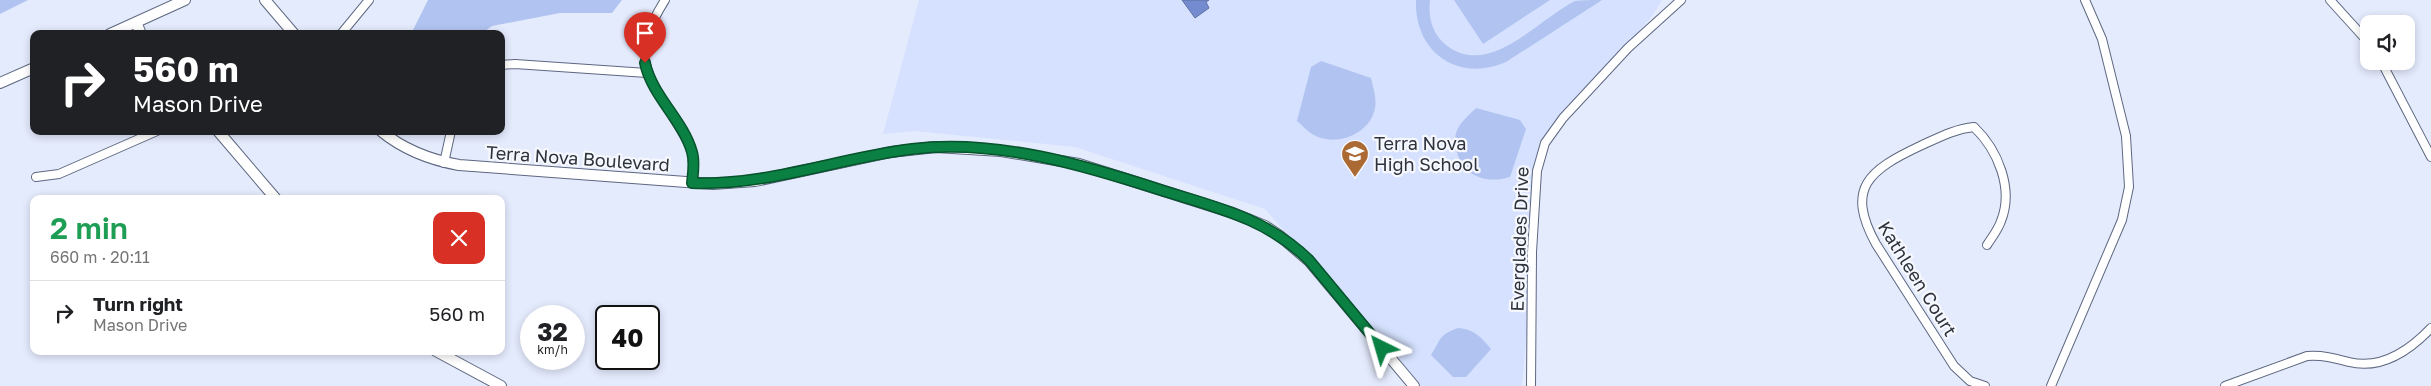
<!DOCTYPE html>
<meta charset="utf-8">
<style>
:root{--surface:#fff;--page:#f6f6f6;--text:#202124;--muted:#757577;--line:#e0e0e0}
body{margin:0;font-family:"Golos Text",sans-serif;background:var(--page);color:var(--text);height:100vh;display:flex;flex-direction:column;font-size:19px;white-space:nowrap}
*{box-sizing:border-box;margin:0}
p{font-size:16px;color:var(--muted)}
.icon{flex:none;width:28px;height:28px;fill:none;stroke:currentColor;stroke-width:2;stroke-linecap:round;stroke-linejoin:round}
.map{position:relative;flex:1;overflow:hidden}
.side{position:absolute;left:30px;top:195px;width:475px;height:160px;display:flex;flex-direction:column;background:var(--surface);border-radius:10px;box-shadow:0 2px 8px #0003}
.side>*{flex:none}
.banner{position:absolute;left:30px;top:30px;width:475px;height:105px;border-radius:10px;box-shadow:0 2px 8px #0003;background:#202124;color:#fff;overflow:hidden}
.fabs{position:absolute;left:2360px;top:15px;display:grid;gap:10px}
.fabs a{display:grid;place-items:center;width:55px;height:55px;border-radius:10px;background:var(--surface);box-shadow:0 2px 8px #0003;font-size:25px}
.speed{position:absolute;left:520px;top:305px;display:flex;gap:10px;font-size:25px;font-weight:700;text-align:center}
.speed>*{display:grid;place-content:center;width:65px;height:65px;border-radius:50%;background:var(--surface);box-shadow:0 2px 8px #0003;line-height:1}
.speed small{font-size:12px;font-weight:400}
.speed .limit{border:2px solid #111;border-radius:8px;background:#fff;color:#111}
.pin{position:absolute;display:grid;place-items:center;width:42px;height:42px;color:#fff;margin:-51px -21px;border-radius:50% 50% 50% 0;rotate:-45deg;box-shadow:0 0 5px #0007}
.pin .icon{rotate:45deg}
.me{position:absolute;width:55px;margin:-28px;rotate:320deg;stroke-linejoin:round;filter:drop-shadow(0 0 4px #0008)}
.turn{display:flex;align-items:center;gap:18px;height:105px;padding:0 20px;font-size:22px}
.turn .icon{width:65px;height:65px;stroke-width:2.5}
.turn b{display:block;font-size:35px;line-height:42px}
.round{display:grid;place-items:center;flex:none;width:52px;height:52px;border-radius:10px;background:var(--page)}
.headline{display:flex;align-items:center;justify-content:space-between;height:85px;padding:0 20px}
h1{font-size:30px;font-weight:600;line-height:38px;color:#1e9e55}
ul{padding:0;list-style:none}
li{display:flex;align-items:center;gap:15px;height:65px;padding:0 20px;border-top:1px solid var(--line)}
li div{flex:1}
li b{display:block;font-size:19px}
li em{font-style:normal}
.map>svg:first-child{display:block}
.built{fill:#d5e1fe}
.green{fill:#b1c3f0}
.water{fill:#748ccf;stroke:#5f71a3}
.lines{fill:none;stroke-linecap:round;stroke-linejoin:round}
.minor-casing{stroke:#5d6780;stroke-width:10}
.tertiary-casing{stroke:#5d6780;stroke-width:12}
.minor{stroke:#fff;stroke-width:8}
.tertiary{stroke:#fff;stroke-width:10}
.route-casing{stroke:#07532c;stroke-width:12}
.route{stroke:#0b8043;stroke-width:9}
.labels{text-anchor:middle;stroke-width:4.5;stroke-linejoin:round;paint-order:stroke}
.poi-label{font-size:18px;fill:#2d323d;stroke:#f6f8fe;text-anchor:start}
.street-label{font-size:18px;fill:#2d323d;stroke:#f6f8fe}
</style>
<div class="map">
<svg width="2431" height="386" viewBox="0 0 2431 386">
<rect width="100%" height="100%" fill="#e4ebfd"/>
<path class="built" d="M919 0H1662L1652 16 1543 144 1522 386H1421L1265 209 1075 147 915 131 883 134Z"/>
<path class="green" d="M0 0H28L0 14Z
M428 0H622L612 13H560L492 26 481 34H411Z
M1416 0H1430C1428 17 1432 34 1446 45 1489 79 1537 20 1575 1 1582 0 1594 0 1602 0L1506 62C1458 83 1414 52 1416 0Z
M1454 0H1550L1483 44Z
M1321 61 1371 78C1373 88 1377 98 1375 108 1370 135 1334 148 1312 134 1307 131 1302 125 1297 121L1311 67Z
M1476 108 1520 120 1526 129 1510 177C1488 184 1463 177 1457 152 1456 146 1454 139 1456 133 1460 122 1468 116 1476 108Z
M1458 328C1474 329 1481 337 1491 349L1466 377H1453L1431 355C1441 340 1438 335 1458 328Z"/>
<path class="water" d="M1182 0H1209L1206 2 1209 8 1195 18Z"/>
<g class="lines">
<defs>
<path id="minor" d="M665 0C630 56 645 71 676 122 682 132 689 142 692 153 695 162 693 173 692 183
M2330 0 2369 43
M341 34 369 0
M2381 61 2431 157
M501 65 515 64 647 73
M444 163 451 131
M36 177 59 174 157 131
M1531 386 1532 252 1537 171 1545 143 1563 118 1628 48 1681 0
M1985 386 1970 381 1954 366 1876 244C1845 188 1869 170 1920 146 1938 138 1954 129 1974 127 1998 150 2014 189 2001 221 1998 230 1992 237 1987 245
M2051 386 2122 220 2129 187 2126 136 2102 39 2085 0
M2225 386 2307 356C2323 355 2334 358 2349 362 2381 370 2410 350 2431 328"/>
<path id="tertiary" d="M265 0 294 34
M136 22 141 34
M110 34 185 0
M0 83 34 68
M218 131 276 199
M381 131C404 150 431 160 459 165L713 184 755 181 891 152 936 147 1001 151 1079 164 1233 213 1265 226 1280 236 1309 261 1414 386
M436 351 501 386"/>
</defs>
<use href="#minor" class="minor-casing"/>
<use href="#tertiary" class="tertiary-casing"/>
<use href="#minor" class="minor"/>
<use href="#tertiary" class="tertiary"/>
</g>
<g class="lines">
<defs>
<path id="route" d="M645 63C652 96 683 120 692 152 695 162 693 173 692 183 768 186 838 158 912 149 998 139 1084 165 1164 191 1219 208 1267 219 1309 260L1382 348"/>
</defs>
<use href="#route" class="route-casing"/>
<use href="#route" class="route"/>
</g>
<defs>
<symbol id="school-pin" viewBox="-11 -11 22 30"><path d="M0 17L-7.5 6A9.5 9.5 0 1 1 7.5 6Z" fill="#ab6a34" stroke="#f6f8fe"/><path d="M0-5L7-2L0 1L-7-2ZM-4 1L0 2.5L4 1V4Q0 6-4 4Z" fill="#fff"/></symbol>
</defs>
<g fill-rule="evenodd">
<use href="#school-pin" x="1339" y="138" width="32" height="43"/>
</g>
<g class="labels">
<g class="poi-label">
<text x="1374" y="150">Terra Nova<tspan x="1374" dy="21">High School</tspan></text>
</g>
<g class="street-label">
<text transform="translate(578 159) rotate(4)" y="6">Terra Nova Boulevard</text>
<text transform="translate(1520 239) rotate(-88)" y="6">Everglades Drive</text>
<text transform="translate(1917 279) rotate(58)" y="6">Kathleen Court</text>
</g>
</g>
</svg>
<div class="fabs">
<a><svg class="icon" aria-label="sound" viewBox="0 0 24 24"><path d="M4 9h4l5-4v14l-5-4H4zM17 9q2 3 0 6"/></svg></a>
</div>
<div class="speed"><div>32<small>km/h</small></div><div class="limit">40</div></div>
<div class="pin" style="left:645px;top:63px;background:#d93025"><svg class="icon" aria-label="arrive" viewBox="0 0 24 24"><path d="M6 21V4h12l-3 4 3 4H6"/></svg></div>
<svg class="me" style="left:1382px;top:348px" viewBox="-20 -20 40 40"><path d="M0-17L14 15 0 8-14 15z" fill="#0b8043" stroke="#fff" stroke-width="4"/></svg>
<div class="banner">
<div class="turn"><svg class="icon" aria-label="right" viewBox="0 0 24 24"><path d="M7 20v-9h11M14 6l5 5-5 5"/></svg><div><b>560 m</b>Mason Drive</div></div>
</div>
<section class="side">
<div class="headline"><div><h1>2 min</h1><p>660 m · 20:11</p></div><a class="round" style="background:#d93025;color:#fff"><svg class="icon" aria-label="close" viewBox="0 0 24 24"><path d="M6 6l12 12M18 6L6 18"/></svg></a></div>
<ul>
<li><svg class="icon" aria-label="right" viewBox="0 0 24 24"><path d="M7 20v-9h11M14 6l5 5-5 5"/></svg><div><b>Turn right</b><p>Mason Drive</p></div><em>560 m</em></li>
</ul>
</section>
</div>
